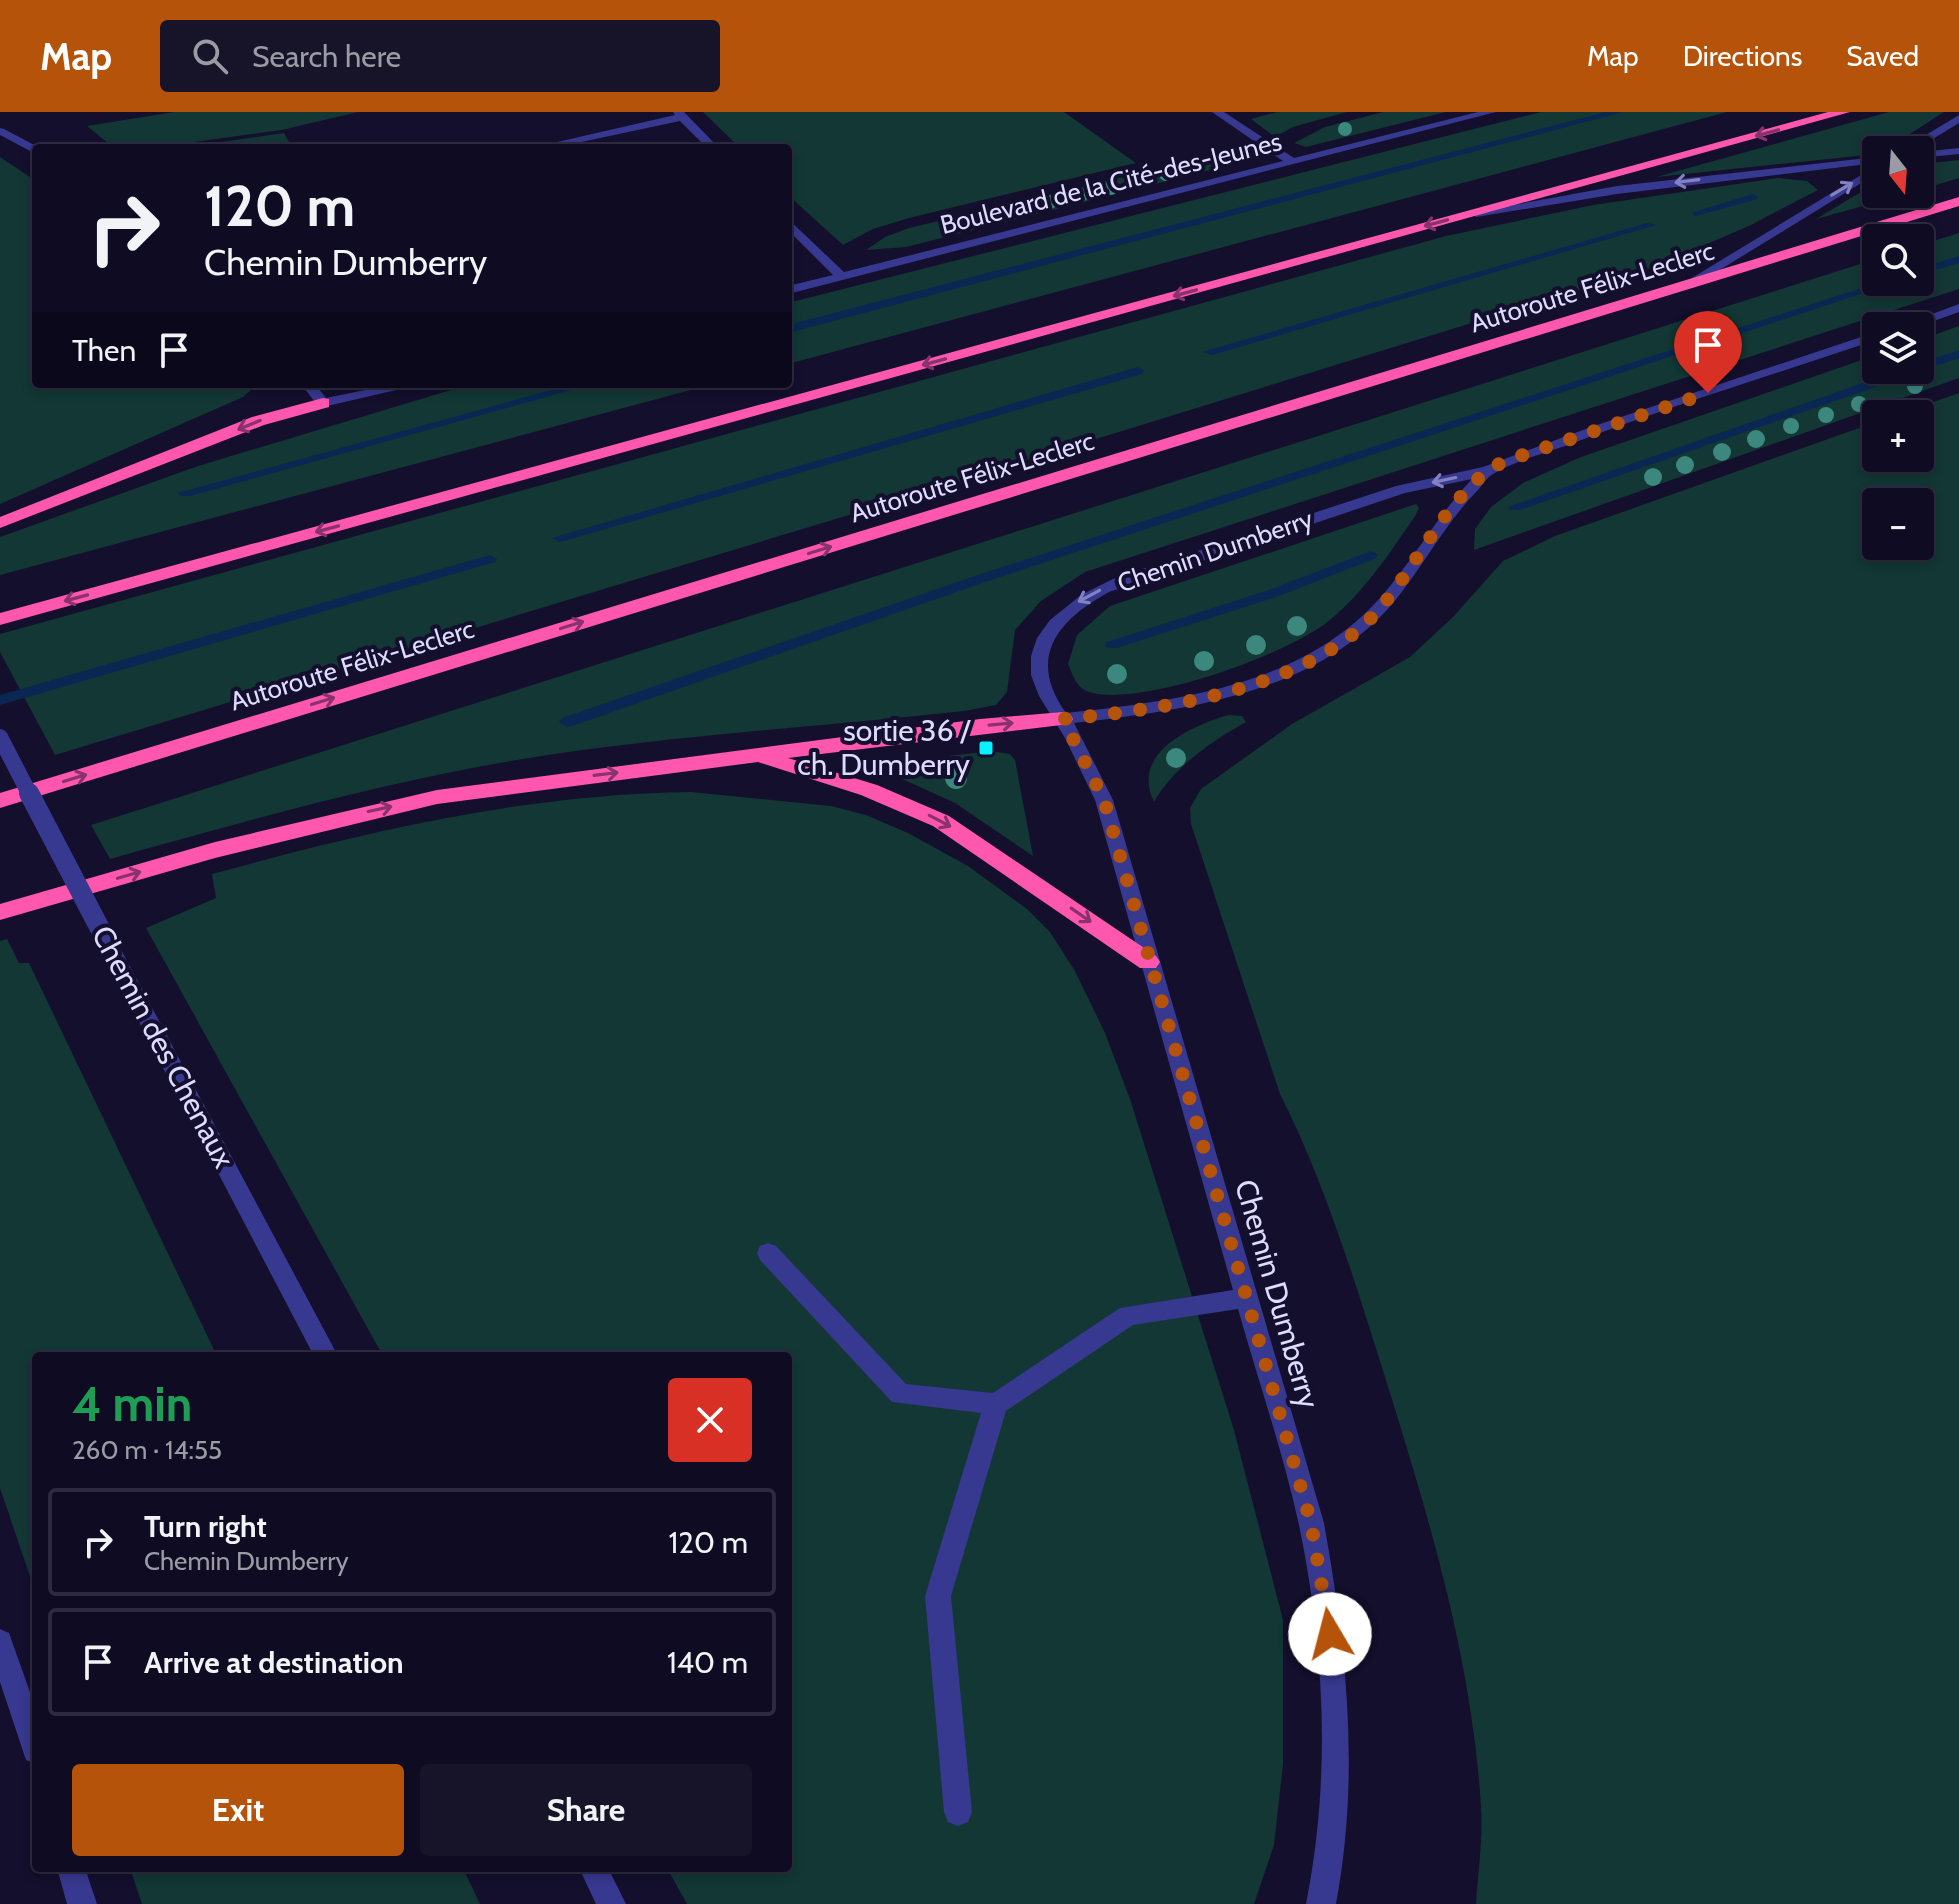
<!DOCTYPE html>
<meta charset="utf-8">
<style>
:root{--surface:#0e0b22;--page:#17142a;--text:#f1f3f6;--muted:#9b9ba5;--line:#2e2b40;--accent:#b45309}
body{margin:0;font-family:Cabin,sans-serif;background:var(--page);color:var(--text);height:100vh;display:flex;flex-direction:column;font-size:30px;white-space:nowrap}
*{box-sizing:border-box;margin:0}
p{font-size:26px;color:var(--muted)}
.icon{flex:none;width:44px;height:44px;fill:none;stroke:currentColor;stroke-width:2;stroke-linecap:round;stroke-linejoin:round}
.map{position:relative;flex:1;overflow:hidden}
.side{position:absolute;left:32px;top:1240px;width:760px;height:520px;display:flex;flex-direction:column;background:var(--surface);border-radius:8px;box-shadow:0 4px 12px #0003,0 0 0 2px var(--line)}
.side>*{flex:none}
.hud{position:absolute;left:32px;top:32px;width:760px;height:244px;border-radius:8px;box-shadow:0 4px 12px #0003,0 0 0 2px var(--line);background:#0e0b22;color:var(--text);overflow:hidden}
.needle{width:52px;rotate:163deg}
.fabs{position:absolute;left:1862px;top:24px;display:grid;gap:16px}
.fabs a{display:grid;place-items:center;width:72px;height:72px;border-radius:8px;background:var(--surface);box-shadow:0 4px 12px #0003,0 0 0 2px var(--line);font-size:40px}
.pin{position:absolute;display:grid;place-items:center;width:68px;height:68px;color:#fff;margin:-82px -34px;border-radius:50% 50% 50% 0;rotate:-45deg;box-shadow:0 0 8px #0007}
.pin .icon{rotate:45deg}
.me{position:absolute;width:88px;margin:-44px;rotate:352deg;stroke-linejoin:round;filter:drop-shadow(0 0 6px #0008)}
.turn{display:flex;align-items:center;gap:28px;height:168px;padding:0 40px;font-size:36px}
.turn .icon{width:104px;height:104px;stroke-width:2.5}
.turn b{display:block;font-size:56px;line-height:68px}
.then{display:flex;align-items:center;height:76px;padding:0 40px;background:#0003;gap:16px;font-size:30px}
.round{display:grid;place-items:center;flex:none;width:84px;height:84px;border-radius:8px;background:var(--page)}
.head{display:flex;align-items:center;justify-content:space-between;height:136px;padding:0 40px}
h1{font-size:48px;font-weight:700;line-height:60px;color:#1e9e55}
.primary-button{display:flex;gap:16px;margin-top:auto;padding:16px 40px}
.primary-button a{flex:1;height:92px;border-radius:8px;background:var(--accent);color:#fff;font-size:32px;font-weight:700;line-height:92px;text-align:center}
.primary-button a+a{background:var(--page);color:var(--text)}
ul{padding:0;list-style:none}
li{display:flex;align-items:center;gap:24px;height:108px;margin:0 16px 12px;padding:0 24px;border:4px solid var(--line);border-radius:8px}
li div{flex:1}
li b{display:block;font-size:30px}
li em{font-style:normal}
header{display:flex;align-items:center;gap:48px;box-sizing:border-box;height:112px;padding:0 40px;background:var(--accent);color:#fff}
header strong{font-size:38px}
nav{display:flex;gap:44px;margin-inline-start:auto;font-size:28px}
.search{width:560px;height:72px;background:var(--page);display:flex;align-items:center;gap:20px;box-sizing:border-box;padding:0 28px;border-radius:8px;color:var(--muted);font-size:30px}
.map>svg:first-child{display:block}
.green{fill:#123734;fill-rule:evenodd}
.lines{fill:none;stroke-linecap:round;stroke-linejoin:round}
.stream{fill:#092752;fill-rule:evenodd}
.minor{fill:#37388f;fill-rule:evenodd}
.highway{fill:#ff56ae;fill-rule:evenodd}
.minor-bridge-far1{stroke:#37388f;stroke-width:16}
.minor-bridge{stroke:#37388f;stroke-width:20}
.tree{fill:#3c877e}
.oneway{stroke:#89326e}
.oneway2{stroke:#8281c1}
.route{stroke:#b45309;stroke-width:14;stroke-dasharray:0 25.2}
.poi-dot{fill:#07f1ff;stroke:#130f2d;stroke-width:3}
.labels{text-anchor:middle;stroke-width:8;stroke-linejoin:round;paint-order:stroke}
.far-street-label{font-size:26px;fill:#dddbff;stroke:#130f2d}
.poi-label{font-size:30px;fill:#dddbff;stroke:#130f2d;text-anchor:end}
.street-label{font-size:30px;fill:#dddbff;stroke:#130f2d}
</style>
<header>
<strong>Map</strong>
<div class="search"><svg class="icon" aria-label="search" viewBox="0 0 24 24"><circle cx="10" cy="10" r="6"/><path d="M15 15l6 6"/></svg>Search here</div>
<nav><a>Map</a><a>Directions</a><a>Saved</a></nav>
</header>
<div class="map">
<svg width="1959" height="1792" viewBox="0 0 1959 1792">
<rect width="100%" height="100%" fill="#130f2d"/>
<path class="green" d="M174 0H358L282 18 151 36H114L87 14Z
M703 0H1064L1136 51 909 106 873 117 843 133 788 83V36H740Z
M1277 0H1347L1293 15 1275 25 1251 7Z
M1383 0H1446L1306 35 1294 31 1325 15Z
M1541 0H1727L788 252V191Z
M1889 0H1944L1885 38H1876V42L1656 65Z
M284 21 289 30 259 36H179Z
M0 45 36 69V272H258L243 285 0 392Z
M1236 45 1250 48 906 135 866 138 885 125 909 116 1193 48Z
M1959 48V66L1920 78V52Z
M1778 66 1807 69 1818 78 1749 114 1653 155 915 383 55 643 0 540V522L1446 124 1593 93Z
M1876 71V82H1907L1816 107Z
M1959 121V177L1085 460 1041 489 1015 518 1007 580 996 593 964 599C812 616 657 624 505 650 372 673 240 711 110 747L91 713 1876 147V170H1920V133Z
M1959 214V266L1474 438 1475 417 1491 395 1523 371 1581 345 1876 243V258H1920V228Z
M471 272H713L0 463V425L198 354Z
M1959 281V1792H1476C1478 1760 1483 1727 1481 1695 1472 1547 1429 1406 1385 1265 1355 1170 1325 1071 1280 982L1191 712 1190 696 1201 677 1292 612 1410 545 1453 505 1503 449 1555 424 1876 310V346H1920V302H1900ZM1876 390H1920V434H1876Z
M1416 392 1419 396 1415 404C1390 441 1365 479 1330 508 1289 542 1141 596 1089 580 1076 576 1073 563 1068 552L1077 523 1110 494Z
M1228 603 1242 604 1246 610C1212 629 1174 655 1154 690 1130 641 1191 614 1228 603Z
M991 639 1010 642 1015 648 1033 744 955 691 878 656 881 652Z
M691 680 831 694 866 703 908 721 968 754 1027 797 1050 820 1075 859 1105 921 1130 987 1234 1318 1283 1508V1653L1274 1733 1254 1792H687L667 1756H788V1244H383L146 816 216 786 212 762C369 719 527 682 691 680Z
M7 827 19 851H29L217 1244H36V1482L0 1376V829Z
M130 1756H463L480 1792H142Z"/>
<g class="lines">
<path class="stream" d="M1606 0H1623L788 221V213Z
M1753 82 1758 85 1757 87 1696 104 1691 101Z
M1647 111 1656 113 1212 243 1202 240Z
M1959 144V151L1920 163V156Z
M1880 170H1897L988 469 572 614 567 615 559 610 562 606 978 463Z
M1959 238V246L1520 398H1510L1508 395 1900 258H1920V251Z
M1138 255 1144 259 1142 262 564 429 559 430 552 426Z
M573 272H593L190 384H180L178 381Z
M1371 439 1378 443 1376 446 1279 484 1117 536H1107L1105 533 1107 530 1269 478Z
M490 443 497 447 495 450 0 593V583Z"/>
<path class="minor" d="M673 0H684L719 36H707L680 9 553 36H531L675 3Z
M1212 0H1224L1294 46 1478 0H1496L788 182V174L833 163 788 118V107L844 160 1283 49Z
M1959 3V11L1915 38H1901Z
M0 16 4 17 40 36H36V41L32 40 0 23Z
M1959 36V42L1920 46V40Z
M1876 45V51L1617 82 1476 105 1470 101 1617 74Z
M1876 54V62L1692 175 1682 172Z
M1959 192V200L1920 214H1900Z
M1876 220V228C1779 261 1680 291 1584 327 1557 338 1518 347 1493 362 1487 365 1482 374 1477 379 1447 410 1427 447 1401 481 1326 580 1189 598 1074 611L1113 688 1324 1411C1347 1539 1360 1663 1336 1792H1306C1331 1666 1325 1539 1299 1413 1283 1340 1258 1268 1238 1197L1133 1213 1006 1299 951 1484 972 1700 968 1710 958 1714 948 1710 944 1700 925 1484 981 1301 892 1290 760 1148 757 1141 760 1134 768 1131 776 1134 906 1272 993 1281 1120 1196 1233 1178 1095 688 1065 626 1039 584 1031 563V544L1037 526 1050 508 1081 483 1115 466 1396 374 1483 355 1591 315ZM1472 367C1437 404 1413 449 1379 487 1301 574 1176 589 1066 601 1026 545 1058 508 1109 480L1405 381Z
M301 272H315L326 286 395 272H422L323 295 318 294Z
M108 825 118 832 338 1244H314L98 832Z
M0 1517 9 1521 36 1597V1652L26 1648 0 1570Z
M57 1756H85L97 1792H67Z
M579 1756H608L626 1792H596Z"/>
<path class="highway" d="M1828 0H1850L0 513V501Z
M1959 85V94L0 696V681Z
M323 286 329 287V295L264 313 0 416V405L252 305Z
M1063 600 1070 602 1073 607 1070 612 788 646 877 673 949 704 1156 844 1160 850 1156 856H1140L933 714 861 683 758 650 437 692 215 746 0 808V792L215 730 437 678 980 607Z"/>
<path class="minor-bridge-far1" d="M0 625 30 683"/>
<path class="minor-bridge" d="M29 681 108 832"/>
</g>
<g class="tree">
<circle cx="1345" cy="17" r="7"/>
<circle cx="1166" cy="62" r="7"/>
<circle cx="1138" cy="70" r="7"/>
<circle cx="1111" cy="76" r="7"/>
<circle cx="1081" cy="83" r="7"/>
<circle cx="1050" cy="90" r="7"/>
<circle cx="1024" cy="97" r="7"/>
<circle cx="996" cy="104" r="7"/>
<circle cx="949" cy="115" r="7"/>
<circle cx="1915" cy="274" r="8"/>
<circle cx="1859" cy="292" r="8"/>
<circle cx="1826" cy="303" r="8"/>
<circle cx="1791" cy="314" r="8"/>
<circle cx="1756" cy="327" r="9"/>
<circle cx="1722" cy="340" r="9"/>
<circle cx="1685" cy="353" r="9"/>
<circle cx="1653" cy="365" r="9"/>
<circle cx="1297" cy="514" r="10"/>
<circle cx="1256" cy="533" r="10"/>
<circle cx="1204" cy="549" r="10"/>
<circle cx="1117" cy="562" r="10"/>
<circle cx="1176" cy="646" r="10"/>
<circle cx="956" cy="666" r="11"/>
</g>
<defs><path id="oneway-shaft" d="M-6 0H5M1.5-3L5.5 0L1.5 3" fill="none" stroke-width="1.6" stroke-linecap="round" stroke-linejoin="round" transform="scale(2)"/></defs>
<g class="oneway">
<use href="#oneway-shaft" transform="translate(1767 21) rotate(165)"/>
<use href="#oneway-shaft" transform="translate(1436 111) rotate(165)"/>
<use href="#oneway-shaft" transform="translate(1185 181) rotate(165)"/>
<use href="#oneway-shaft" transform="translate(934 250) rotate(165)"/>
<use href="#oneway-shaft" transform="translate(249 313) rotate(158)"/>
<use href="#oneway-shaft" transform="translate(327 417) rotate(165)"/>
<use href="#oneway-shaft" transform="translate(820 438) rotate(-17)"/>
<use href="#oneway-shaft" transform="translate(76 486) rotate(165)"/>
<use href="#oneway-shaft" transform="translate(572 513) rotate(-17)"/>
<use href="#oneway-shaft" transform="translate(323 589) rotate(-17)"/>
<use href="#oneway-shaft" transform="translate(1001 612) rotate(-5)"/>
<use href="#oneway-shaft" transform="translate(606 662) rotate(-7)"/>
<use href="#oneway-shaft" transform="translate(75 666) rotate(-17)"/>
<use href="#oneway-shaft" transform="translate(380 697) rotate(-12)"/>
<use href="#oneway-shaft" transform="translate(940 709) rotate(28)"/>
<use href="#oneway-shaft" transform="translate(129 763) rotate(-16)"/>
<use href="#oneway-shaft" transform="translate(1081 803) rotate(35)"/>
</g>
<g class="oneway2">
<use href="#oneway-shaft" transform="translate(1687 69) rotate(173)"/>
<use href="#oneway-shaft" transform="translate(1842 77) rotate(-31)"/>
<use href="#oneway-shaft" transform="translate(1444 368) rotate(168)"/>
<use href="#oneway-shaft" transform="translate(1089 484) rotate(152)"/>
</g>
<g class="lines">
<path class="route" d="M1330 1522 1311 1411 1104 688 1063 607C1164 597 1312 578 1382 494 1417 452 1442 396 1486 360 1501 348 1529 342 1547 335 1601 317 1654 299 1708 281"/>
</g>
<rect class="poi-dot" x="978" y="628" width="16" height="16" rx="4"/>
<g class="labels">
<g class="far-street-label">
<text transform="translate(1111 71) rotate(-14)" y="9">Boulevard de la Cité-des-Jeunes</text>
<text transform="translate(1592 175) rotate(-17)" y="9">Autoroute Félix-Leclerc</text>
<text transform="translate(972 365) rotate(-17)" y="9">Autoroute Félix-Leclerc</text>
<text transform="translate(1215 439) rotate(-19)" y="9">Chemin Dumberry</text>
<text transform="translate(352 553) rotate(-17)" y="9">Autoroute Félix-Leclerc</text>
</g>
<g class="poi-label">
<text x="970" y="629">sortie 36 /<tspan x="970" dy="34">ch. Dumberry</tspan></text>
</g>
<g class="street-label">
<text transform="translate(163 935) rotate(62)" y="10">Chemin des Chenaux</text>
<text transform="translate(1277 1182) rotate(74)" y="10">Chemin Dumberry</text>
</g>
</g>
</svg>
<div class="fabs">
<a><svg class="needle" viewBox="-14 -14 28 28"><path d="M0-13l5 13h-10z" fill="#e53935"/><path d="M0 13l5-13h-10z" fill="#9b9ba5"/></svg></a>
<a><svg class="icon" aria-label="search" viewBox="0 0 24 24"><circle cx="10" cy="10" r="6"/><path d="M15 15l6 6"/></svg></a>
<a><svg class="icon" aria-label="layers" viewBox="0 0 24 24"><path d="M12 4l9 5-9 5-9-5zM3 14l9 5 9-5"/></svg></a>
<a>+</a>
<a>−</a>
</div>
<div class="pin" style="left:1708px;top:281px;background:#d93025"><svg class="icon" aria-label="arrive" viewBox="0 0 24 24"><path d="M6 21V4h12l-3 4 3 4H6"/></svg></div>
<svg class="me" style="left:1330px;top:1522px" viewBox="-20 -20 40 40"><circle r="19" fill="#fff"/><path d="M0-13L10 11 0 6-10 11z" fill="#b45309"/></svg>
<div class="hud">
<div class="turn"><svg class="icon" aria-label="right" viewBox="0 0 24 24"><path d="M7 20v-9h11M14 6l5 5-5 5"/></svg><div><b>120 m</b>Chemin Dumberry</div></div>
<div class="then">Then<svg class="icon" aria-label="arrive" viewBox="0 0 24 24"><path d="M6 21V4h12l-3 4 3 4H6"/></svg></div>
</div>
<section class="side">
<div class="head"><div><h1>4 min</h1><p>260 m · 14:55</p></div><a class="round" style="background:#d93025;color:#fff"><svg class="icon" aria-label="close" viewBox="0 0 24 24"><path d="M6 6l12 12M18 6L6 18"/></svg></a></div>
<ul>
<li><svg class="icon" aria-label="right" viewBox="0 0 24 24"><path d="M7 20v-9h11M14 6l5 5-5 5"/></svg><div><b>Turn right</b><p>Chemin Dumberry</p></div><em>120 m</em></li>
<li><svg class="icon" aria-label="arrive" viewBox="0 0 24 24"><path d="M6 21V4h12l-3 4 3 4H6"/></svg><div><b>Arrive at destination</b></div><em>140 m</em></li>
</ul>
<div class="primary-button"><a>Exit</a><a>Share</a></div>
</section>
</div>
